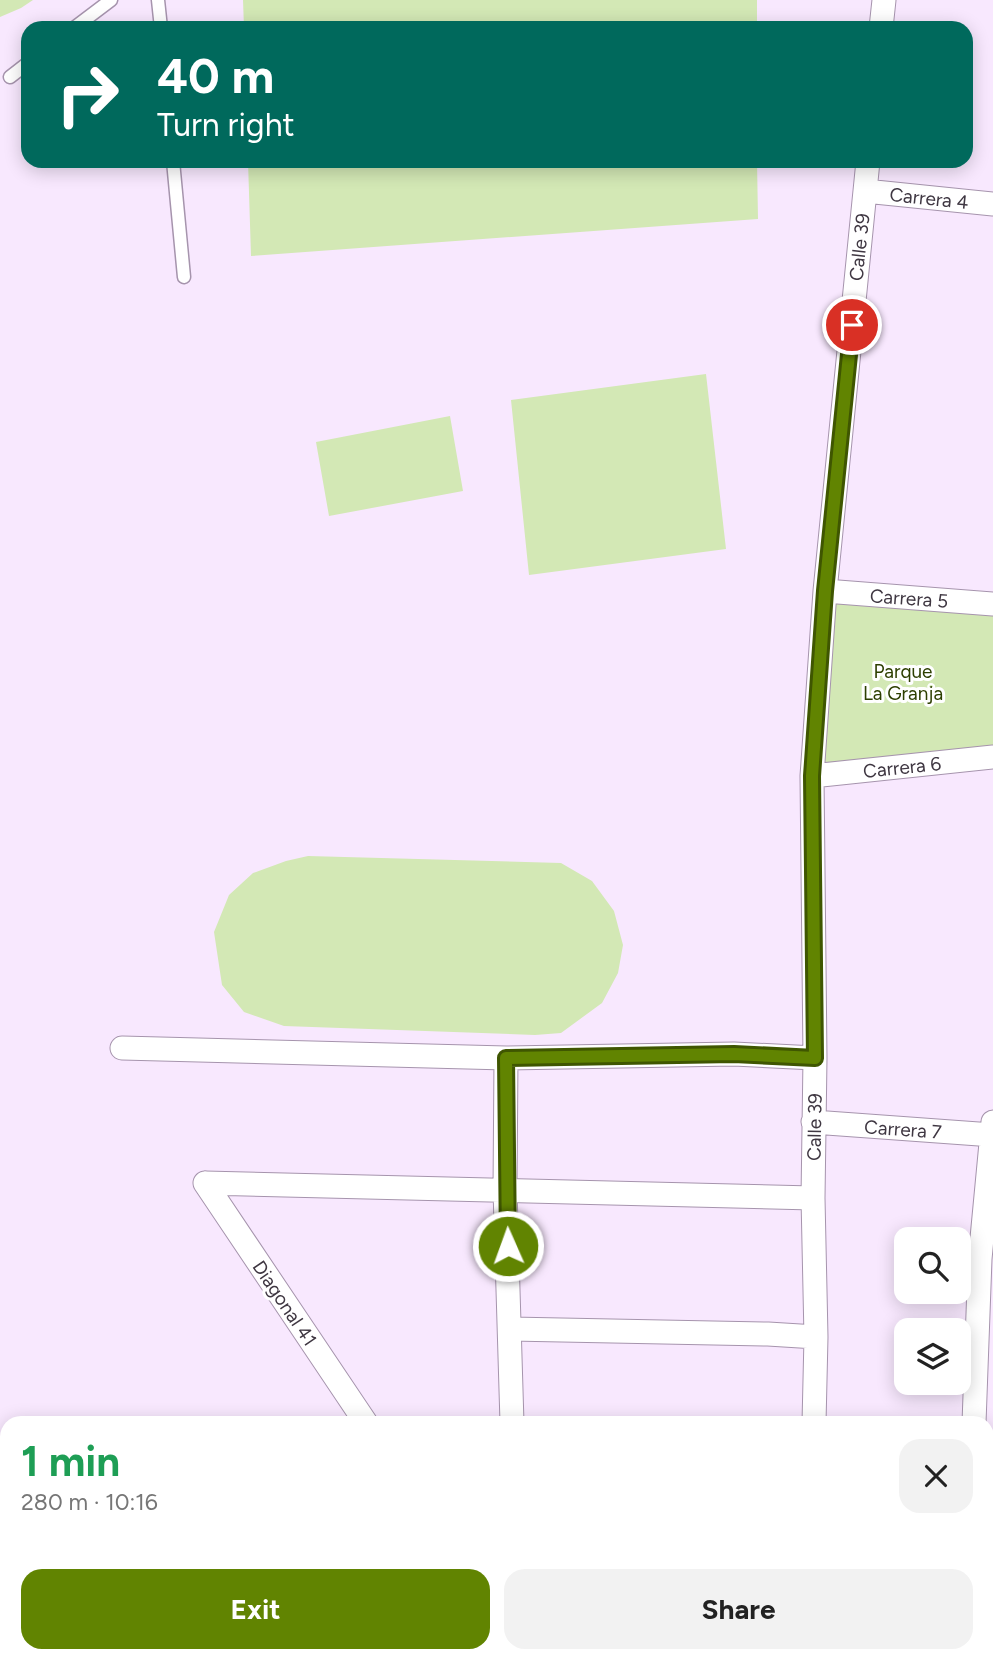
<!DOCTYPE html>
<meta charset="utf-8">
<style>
:root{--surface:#fff;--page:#f2f2f2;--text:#222;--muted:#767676;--accent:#618401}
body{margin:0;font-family:Figtree,sans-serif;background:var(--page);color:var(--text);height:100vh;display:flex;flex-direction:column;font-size:26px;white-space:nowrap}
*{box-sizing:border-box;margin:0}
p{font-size:23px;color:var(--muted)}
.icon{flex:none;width:38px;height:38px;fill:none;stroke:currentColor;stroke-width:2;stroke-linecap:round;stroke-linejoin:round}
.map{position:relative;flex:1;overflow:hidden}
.drawer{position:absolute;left:0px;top:1416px;width:994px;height:247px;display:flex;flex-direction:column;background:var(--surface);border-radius:21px 21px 0 0;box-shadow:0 4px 18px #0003}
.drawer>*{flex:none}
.top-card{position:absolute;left:21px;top:21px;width:952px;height:147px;border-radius:21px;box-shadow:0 4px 18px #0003;background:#00695c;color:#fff;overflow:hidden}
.controls{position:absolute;left:894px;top:1227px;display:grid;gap:14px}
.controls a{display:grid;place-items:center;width:77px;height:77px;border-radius:14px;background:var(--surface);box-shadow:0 4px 18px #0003;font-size:35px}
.pin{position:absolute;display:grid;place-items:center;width:60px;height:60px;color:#fff;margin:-30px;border:4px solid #fff;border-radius:50%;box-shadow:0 2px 7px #0007}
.me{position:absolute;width:77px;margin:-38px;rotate:358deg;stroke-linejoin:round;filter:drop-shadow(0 0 5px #0008)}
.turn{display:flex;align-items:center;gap:24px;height:147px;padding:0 21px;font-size:32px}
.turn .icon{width:91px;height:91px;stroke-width:2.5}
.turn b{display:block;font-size:49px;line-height:60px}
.round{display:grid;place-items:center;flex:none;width:74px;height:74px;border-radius:21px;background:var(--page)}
.headline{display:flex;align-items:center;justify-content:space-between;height:119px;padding:0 21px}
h1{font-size:42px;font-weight:700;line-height:52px;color:#1e9e55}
.primary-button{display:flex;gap:14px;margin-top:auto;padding:14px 21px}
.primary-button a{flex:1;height:80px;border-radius:21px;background:var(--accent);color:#fff;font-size:28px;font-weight:700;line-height:80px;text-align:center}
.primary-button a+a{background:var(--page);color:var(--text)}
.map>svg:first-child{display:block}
.green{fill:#d3e8b5}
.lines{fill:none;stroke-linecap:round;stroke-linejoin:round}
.lane-casing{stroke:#a694ad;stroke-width:15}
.street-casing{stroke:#a694ad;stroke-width:25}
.lane{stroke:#fff;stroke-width:12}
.street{stroke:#fff;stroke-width:23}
.route-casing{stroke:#3f5601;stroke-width:18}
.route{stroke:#618401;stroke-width:12}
.labels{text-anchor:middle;stroke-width:6;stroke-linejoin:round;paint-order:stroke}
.street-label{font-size:19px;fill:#3f3742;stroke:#fff}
.park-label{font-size:19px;fill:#2d3f01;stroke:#fff}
</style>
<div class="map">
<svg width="993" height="1661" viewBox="0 0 993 1661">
<rect width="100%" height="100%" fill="#f8e8fe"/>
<path class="green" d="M0 0H33L21 8 0 17Z
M243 0H757V28H244Z
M248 161H757L758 219 251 256Z
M706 374 726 549 529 575 511 400Z
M450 416 463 491 329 516 316 442Z
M825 591 993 604V757L812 776Z
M308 856 561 863 592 881 614 911 623 945 618 973 602 1003 561 1033 535 1035 284 1026 244 1012 222 985 214 932 229 895 253 873 286 861Z"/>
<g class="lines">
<defs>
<path id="lane" d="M158 0 161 28
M74 28 111 0
M10 77 28 63
M173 161 184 277"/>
<path id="street" d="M881 28 884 0
M865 191 993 204
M825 591 993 604
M812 776 993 757
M122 1048 506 1058 734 1054 815 1058
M506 1058 505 1190 512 1423
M813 1122 993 1135
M205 1183 813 1198
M205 1183 366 1423
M511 1329 768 1334 816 1337
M814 1423 816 1337 813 1198 815 1058 812 776 825 591 868 161
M974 1423 980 1259 993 1122
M987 1601 993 1603
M520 1656 524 1661
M640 1661 641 1656
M798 1661 799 1656
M957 1661 958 1656"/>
</defs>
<use href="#lane" class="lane-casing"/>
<use href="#street" class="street-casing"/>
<use href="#lane" class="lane"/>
<use href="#street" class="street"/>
</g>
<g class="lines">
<defs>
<path id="route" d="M508 1246 506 1058 734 1054 815 1058 812 776 825 591 852 325"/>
</defs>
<use href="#route" class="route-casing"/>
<use href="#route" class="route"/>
</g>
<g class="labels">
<g class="street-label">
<text transform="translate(929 198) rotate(6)" y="7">Carrera 4</text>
<text transform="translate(859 247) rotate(-84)" y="7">Calle 39</text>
<text transform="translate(909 598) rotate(4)" y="7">Carrera 5</text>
<text transform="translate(902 767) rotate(-6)" y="7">Carrera 6</text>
<text transform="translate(814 1127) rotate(-89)" y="7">Calle 39</text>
<text transform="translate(903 1129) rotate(4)" y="7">Carrera 7</text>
<text transform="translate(285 1303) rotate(56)" y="7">Diagonal 41</text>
</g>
<g class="park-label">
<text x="903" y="678">Parque<tspan x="903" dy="22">La Granja</tspan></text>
</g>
</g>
</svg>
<div class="controls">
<a><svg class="icon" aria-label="search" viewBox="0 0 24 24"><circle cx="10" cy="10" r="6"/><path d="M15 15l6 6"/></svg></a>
<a><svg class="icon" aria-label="layers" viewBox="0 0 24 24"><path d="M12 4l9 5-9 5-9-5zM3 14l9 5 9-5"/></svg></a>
</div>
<div class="pin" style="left:852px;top:325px;background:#d93025"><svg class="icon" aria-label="arrive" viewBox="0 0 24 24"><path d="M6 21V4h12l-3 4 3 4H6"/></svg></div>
<svg class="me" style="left:508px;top:1246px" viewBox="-20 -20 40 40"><circle r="17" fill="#618401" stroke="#fff" stroke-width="3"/><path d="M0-11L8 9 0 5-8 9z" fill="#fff"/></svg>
<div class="top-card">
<div class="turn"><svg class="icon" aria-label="right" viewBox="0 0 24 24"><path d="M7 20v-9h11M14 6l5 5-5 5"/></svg><div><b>40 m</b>Turn right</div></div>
</div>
<section class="drawer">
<div class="headline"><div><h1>1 min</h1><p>280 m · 10:16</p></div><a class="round"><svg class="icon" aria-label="close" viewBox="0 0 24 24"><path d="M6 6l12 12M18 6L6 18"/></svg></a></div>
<div class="primary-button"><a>Exit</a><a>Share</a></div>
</section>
</div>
